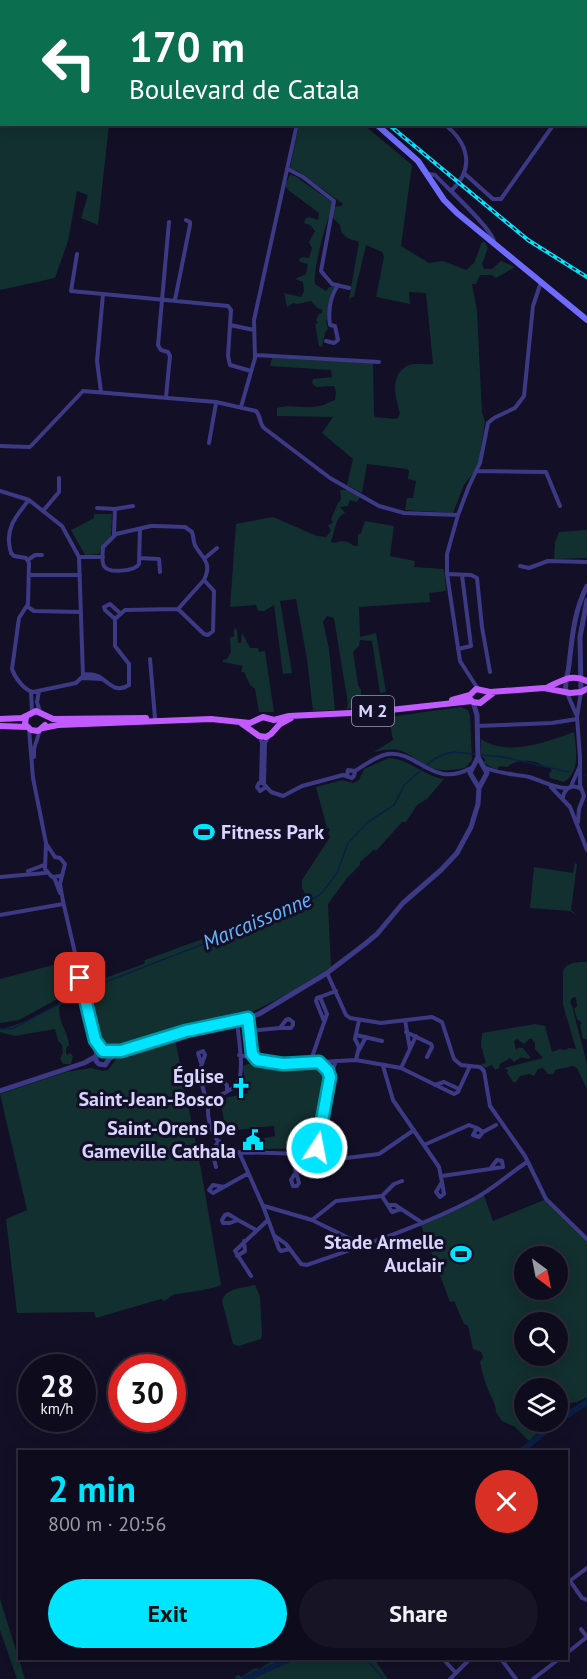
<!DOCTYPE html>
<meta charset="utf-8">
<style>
:root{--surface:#0e0b1c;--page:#171425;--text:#f1f3f6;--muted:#9b9ba3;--line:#2e2b3b;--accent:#00e5ff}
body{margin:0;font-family:"PT Sans",sans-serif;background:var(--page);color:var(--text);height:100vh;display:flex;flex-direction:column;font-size:22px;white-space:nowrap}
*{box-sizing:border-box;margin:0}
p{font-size:20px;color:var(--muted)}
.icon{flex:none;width:33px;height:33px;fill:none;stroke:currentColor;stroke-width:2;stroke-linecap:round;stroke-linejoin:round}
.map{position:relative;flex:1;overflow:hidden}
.panel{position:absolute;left:18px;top:1450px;width:550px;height:210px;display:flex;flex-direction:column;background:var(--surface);border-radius:0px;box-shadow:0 3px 15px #0003,0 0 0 2px var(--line)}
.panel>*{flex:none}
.top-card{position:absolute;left:0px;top:0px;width:588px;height:126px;box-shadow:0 3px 15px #0003,0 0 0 2px var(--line);background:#0b6e4f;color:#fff;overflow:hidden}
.needle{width:39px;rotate:148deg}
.controls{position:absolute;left:514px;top:1246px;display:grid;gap:12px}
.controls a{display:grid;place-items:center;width:54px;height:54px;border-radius:50%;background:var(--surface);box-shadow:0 3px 15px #0003,0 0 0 2px var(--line);font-size:30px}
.speed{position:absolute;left:18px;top:1354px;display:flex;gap:12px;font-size:30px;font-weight:700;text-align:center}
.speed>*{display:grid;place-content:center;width:78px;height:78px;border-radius:50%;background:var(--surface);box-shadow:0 3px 15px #0003,0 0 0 2px var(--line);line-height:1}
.speed small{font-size:15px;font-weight:400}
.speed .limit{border:9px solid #d22;background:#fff;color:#111}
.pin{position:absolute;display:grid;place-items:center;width:51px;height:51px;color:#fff;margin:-26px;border-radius:12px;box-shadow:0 3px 9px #0006}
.me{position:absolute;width:66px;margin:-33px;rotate:11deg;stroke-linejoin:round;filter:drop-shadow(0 0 4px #0008)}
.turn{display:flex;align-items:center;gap:21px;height:126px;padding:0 30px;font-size:27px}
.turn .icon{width:78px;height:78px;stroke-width:2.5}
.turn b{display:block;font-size:42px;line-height:51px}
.round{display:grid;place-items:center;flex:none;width:63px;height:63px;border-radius:32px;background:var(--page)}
.headline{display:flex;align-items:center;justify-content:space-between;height:102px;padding:0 30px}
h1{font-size:36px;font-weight:700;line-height:45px;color:var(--accent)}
.primary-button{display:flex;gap:12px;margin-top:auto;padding:12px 30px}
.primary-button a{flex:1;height:69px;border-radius:36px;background:var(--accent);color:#111;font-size:24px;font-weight:700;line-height:69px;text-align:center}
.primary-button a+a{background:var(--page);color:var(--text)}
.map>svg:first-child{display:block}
.green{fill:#12302f;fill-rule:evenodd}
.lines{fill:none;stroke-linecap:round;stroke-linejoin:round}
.stream{stroke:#0a1f44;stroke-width:1.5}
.river{stroke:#0a1f44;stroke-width:6}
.minor{stroke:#3d3a85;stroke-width:4}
.tertiary{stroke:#3d3a85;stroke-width:5}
.secondary{stroke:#6f6bff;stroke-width:6}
.primary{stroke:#c25bff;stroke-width:6}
.rail-casing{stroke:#00e5ff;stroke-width:4}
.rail{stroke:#130f26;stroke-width:1.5;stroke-dasharray:4.5;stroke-linecap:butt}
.route-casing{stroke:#0095a6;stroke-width:15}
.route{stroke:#00e5ff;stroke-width:10}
.labels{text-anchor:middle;stroke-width:6;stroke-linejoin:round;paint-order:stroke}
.shield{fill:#130f26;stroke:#9e99be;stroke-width:1.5}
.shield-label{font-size:18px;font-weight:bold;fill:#d9d4ff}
.poi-label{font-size:20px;font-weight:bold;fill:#d9d4ff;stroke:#130f26;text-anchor:end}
.water-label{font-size:21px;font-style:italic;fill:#62b6ff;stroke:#130f26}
</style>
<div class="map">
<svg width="587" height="1679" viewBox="0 0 587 1679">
<rect width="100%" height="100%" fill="#130f26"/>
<path class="green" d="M0 66 2 124 109 125 98 225 81 218 88 195 77 191 68 241 55 278 0 290Z
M299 125H364L412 165 401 246 429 263 443 261 466 270 474 263 482 242H485L488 248 482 264 484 269H492L501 261 515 267 496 278 492 275H480L476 284H472L477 311 482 413 485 421 478 467 464 485 453 513 405 510 407 498H413L416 481 408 479 409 471 407 469 367 464 362 493 347 485 353 459 322 433 333 417 277 416V408C289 404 300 408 312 407 320 407 328 403 335 400L336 392 334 386 316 387 312 383 313 379 332 377 331 370 270 366 272 358 373 363 374 414 375 417 397 419 400 413C395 397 389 374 409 365 415 363 426 365 433 364L426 293 409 292 410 304 376 297 384 257 382 252 366 245 354 296 349 299 359 242C349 239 340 236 340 225L330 215C324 226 313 273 315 284L326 291 329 287 335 286 330 316 326 321 328 329 325 332 322 347 319 346 315 324 318 323 316 320 319 314 322 313V310L317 308 311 301 298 304 293 303 287 307 284 293 301 297 304 291 303 282 295 279 306 274 308 264 300 262 299 259 303 257 309 258 312 248 309 242 315 231 310 225 304 223 305 219 309 217 318 220 319 213 288 190 285 185 290 175 295 176 332 202V207L341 206 343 204 298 171 290 168Z
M340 490H350L360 497 357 502 350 500 348 506 340 507 345 513C335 517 335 532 331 542L335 543C343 540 348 541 354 546H358V535L361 533 365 521 394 526 390 556 415 561 414 567 444 569 446 591 429 593 430 602 359 607 360 637 376 633 386 692 380 693 372 641 360 640 359 646 353 652 358 685 361 690V707L346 709 348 704 334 618 327 616 323 622 329 649 335 710 313 711 307 659 296 599 280 601 292 673 283 674 274 605 264 611H258L256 605 230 607 236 524 273 517 317 536 326 537 331 531 328 525 333 523 331 519 338 503 341 500Z
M94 514H112L111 536 103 544 99 554 85 555 71 530 94 518Z
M587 530V558L554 559 555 542 559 532Z
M234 629 237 630 238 643H241L242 633 250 648H258L259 652 265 651 274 712H259L255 689 250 685 244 672H241L243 666 223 662V660L227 659 231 652 230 638 234 636Z
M461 707 468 710 470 716 472 760 465 768C456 769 445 772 436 769 407 760 410 743 374 752L393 740 389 717Z
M574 732C576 749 581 771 564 782L550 778 549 773 552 771 550 767 546 768C537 759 517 758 507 767L499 766 497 770 484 763 485 759 481 756V739C507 757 547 742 574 732Z
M389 758C410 759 423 776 444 779L427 799 417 805 406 822H402L377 850H374L360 862V865L347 878 328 904 331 967 288 994 252 1012 174 1030 122 1046 111 1048 104 1046 95 1030 85 985 144 964 145 960 282 910 307 897 302 888V880L330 837 328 832 330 831 329 828H327L316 787 342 780 354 783 359 780 364 769Z
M575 863 577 864 571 910 578 916 570 911 530 908 534 867 573 873Z
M580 962H587V1039H583L580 1025 582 1023 577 1019 574 1009 577 1006 576 997 572 998 570 1002 572 1006 587 1064V1089L577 1068 573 1066 555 1070 554 1074H548L543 1068 538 1069 534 1076 529 1074 520 1076 516 1082H513L507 1073 508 1070 504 1068 543 1058 535 1049V1043L532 1039H529L524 1044 517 1039 514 1041 516 1050 518 1048H523L530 1057 529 1059 521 1057 514 1062 510 1058 500 1064 499 1068 495 1070 492 1065 484 1068 481 1064 486 1063 481 1046 482 1033 535 1024 545 1026 552 1052 560 1049 565 1050 569 1048 576 1049 563 1005V972C565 964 572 963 580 962Z
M57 964 65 995 19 1020 0 1023V979Z
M79 991 80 994 74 1000 71 999 68 1003 60 1005C56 1019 68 1031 69 1045L66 1048V1053L67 1055 70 1053 73 1056 71 1064H63L60 1058 63 1053 62 1045 58 1040 55 1029 15 1036 0 1032V1028C12 1031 57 1005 69 997L70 994Z
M175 1039 201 1170 221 1285C210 1290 189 1292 177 1294 171 1294 169 1299 164 1301L161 1299 96 1318 94 1312 17 1313 6 1219 27 1210 0 1094 66 1072 91 1068 103 1071 108 1070 117 1058Z
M254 1062 280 1067 316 1066 323 1070 328 1079 319 1129 313 1148 265 1149 264 1138 275 1136 274 1126 226 1131 220 1099 248 1093C247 1083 243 1076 243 1066Z
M484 1195 493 1221 544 1200 587 1240V1397L577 1402 570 1403 558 1413V1389H525V1422H548L529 1441 515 1427 502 1421 496 1412C496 1404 492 1399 489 1392 485 1383 482 1372 480 1362L483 1357 481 1352 473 1349 468 1326 464 1324 454 1301 450 1302 421 1225 461 1208ZM525 1257H558V1290H525ZM525 1323H558V1356H525Z
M255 1285 260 1296 262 1335 261 1339 239 1346 233 1344 222 1301C225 1288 243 1288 255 1285Z
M0 1599 25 1679H17L0 1630Z
M275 1659H374L388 1679H235L236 1676 239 1675 241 1677 255 1668 259 1669Z"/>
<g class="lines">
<path class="stream" d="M584 775H587
M0 1029H12L87 989 297 908 321 894 337 873 348 843 368 822 394 805 404 785 434 759 445 754 453 752 503 757 569 772
M367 1659C372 1667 378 1671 383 1679"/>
<path class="river" d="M558 1421 587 1402
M520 1452 557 1422
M245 1679 290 1659"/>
<path class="minor" d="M215 0V2
M0 31 2 32
M586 89 587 88
M444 124C469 143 475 169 451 191
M288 169 303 177 334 201 321 271 332 284 349 288
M429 174 435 175C446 187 494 230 494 242
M465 174 493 199H501L554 124
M77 254 71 291 103 294
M175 300 190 225V222L186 220
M230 325 228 356 230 365 251 371
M326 341 334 343 338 340 335 326 330 325C328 311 330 297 338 285
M255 355 379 362
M101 392 97 361 103 294 228 306 231 310 230 325 254 330
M166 397 170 356 168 352 161 350 158 345 169 222
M241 407 255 358 254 320 297 124
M209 443 216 403
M0 446 30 447 83 391 216 402 256 411C261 416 259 423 264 428L330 478 379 506 404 513 458 515
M476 471 546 472 560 506
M0 491 26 499 29 500 62 526 79 557 83 676 76 683 33 692C24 690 15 678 12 669L19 618 28 604 29 563 26 558 14 556 11 553C4 530 15 517 29 500
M97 508 115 509 133 506
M43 511 59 492V478
M140 529 139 564C135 571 109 574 104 566 101 561 103 552 103 547L116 534 151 526H155L185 527 192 532C194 537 193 543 196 547 204 560 212 563 204 580
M114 534 115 509
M79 557H103
M140 558 159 559 160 572
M205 558 217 548
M28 560 35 555H42
M520 566 529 568 548 561 587 562
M447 574 471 575 477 578 482 627 490 672
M29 575H80
M28 607 34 611 81 612
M115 619 105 610 104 607 110 604 120 613
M458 649 471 646 462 575
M150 659 155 718
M83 674C88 674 93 674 98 676 109 682 115 694 129 685V664L115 646V619L125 610 178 609 204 634 208 635 213 631 214 591 204 580 178 609
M82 678 102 679
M478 689 460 661 447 574V554L458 515 469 486 480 463 488 423 494 418 515 408 524 396 533 306 541 282
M39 691 37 702 40 712
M31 692 32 712
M567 693 576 714
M477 726 552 723 577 719
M29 729 33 778 46 843 45 869 52 877 60 876
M260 736 262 743 261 782
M34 757V749L40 730
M486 768C500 774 515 774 529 777 543 781 553 788 567 788
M355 771C365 765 376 756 388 754 419 751 432 789 471 768
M264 784 265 743 268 737
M571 786 580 766
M266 787 260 791 257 787 259 783H263L271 792 283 796 302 786 343 775 352 778 354 776 355 771 348 770 347 775
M551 787 570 807 587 850
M563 797C565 787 573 784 581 789
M578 822 579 809 584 796 580 785V757L577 717 581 692
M47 845 55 857
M55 857 60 858 65 864 60 884 63 901 95 1040 96 1055
M28 871 44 865
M0 877 45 873
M54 877 60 893
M0 915 63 904
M327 973 346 1015 350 1018 381 1023 432 1017 442 1022 454 1059 461 1065 480 1067 484 1071 490 1106 525 1156 546 1199 587 1239
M320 997 317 998 316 1001 324 1021
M248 1018 254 1057
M289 1019 293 1022V1025L291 1028H280L286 1020Z
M405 1020 410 1049
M237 1021C238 1036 246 1075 236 1085 229 1093 216 1095 209 1103 205 1120 215 1146 232 1152L339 1155 341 1151 339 1146 319 1137
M249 1031 280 1028
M406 1032 431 1044 432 1047 427 1057
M356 1035 382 1041
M359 1050 366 1037
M239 1055 283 1064 356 1060 401 1068 454 1094 458 1092 470 1066
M356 1060 359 1047 355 1039 359 1020
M201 1063 198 1053 203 1051 205 1055 199 1072 207 1104
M310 1063 327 1014 320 997 336 991
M383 1066 393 1100 439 1167 442 1182
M401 1068 416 1036
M330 1077 336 1061
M203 1084 223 1082 227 1085V1091
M435 1085 444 1082 459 1089
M483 1132 477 1128 473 1135 479 1137 483 1132 496 1125
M424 1145 469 1125 477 1128
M239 1152 263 1206 279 1249 281 1251 290 1249
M291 1153 296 1172 291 1180 293 1186H297L299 1183 296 1172
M315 1153 330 1077 328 1071 319 1063
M339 1155 346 1158 379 1154 414 1130
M216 1167 212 1151 219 1141
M442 1176 503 1167 502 1161 497 1160 490 1169
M442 1182 444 1194 440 1197 436 1192Z
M224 1187 213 1185 209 1190 213 1193 247 1174
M382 1196 394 1184 402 1181
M389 1205H395L421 1222
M264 1206 312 1220 363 1245
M228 1214 238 1220 230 1223H223L222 1220 225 1215Z
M238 1220 256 1230
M312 1220 336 1201 382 1196 392 1212 401 1209
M275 1236 286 1244 301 1264 307 1265C361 1246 423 1226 474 1199 493 1189 509 1174 527 1162
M237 1256 245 1251 244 1241
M251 1276 235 1251 268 1220
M570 1581 582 1598 587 1600
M567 1583 587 1568
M581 1629 587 1637
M567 1653 587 1637
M443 1659 456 1673
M501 1659 516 1679
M450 1679 470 1659
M533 1679 559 1659"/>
<path class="tertiary" d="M581 692 580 637 587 600
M566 693C564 682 568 675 569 665 572 638 574 611 587 586
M473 702 477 715 478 757 487 773 479 788
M121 1051 99 1052 96 1056V1061L99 1064 105 1065 109 1059 121 1051 144 1043 186 1031 242 1020 259 1014 327 973 365 944 377 934 403 903 441 870 457 853 471 827 478 804 479 788 470 773 478 757
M0 1091 84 1063 95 1057"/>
<path class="secondary" d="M81 0 83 2
M376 124 418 161 444 200 457 213 587 320"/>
<path class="primary" d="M548 687C562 681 571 673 587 681
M470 699 473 702 480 703 493 693
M452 700 470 695 476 689 490 692 544 688 570 693 581 692 587 689
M26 717 25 724 31 730 38 731 45 725
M0 719 22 718 36 711 53 719 146 718
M241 723 259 736 266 737 271 734 280 724 291 718
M0 726 27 727
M43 728 58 725 211 719 250 723 263 717 274 720 289 716 372 712 472 701"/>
<defs>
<path id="rail" d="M158 0 162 2
M388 124 528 240 587 277"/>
</defs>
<use href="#rail" class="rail-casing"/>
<use href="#rail" class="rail"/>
</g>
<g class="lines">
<defs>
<path id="route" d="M80 978 95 1040 103 1051H121L186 1031 248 1018 252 1054 257 1060 283 1064 319 1062 328 1071 330 1077 317 1148"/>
</defs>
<use href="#route" class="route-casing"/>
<use href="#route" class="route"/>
</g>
<defs>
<symbol id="stadium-bare" viewBox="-9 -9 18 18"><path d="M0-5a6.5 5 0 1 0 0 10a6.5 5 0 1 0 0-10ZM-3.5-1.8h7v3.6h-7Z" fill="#00e5ff" stroke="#130f26" stroke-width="2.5" paint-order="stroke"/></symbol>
<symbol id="church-bare" viewBox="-9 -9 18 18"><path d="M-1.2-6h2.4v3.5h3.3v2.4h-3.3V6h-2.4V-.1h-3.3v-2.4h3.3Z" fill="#00e5ff" stroke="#130f26" stroke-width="2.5" paint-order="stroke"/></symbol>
<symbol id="civic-bare" viewBox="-9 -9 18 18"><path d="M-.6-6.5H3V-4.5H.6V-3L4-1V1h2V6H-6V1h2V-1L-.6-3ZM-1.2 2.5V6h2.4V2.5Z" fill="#00e5ff" stroke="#130f26" stroke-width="2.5" paint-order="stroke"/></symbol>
</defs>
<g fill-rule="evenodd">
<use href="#stadium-bare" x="189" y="817" width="30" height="30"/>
<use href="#church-bare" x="226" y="1073" width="30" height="30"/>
<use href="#civic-bare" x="238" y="1125" width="30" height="30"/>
<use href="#stadium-bare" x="446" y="1239" width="30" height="30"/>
</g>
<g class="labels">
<rect class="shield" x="352" y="696" width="42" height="30" rx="4.5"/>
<g class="shield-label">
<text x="373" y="717">M 2</text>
</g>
<g class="poi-label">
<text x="221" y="839" text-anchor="start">Fitness Park</text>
<text x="224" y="1083">Église<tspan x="224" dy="23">Saint-Jean-Bosco</tspan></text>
<text x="236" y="1135">Saint-Orens De<tspan x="236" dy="23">Gameville Cathala</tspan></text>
<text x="444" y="1249">Stade Armelle<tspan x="444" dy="23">Auclair</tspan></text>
</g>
<g class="water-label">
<text transform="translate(257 921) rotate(-23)" y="7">Marcaissonne</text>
</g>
</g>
</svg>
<div class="controls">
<a><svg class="needle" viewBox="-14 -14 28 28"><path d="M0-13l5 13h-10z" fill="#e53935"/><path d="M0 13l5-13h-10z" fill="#9b9ba3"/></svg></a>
<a><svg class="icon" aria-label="search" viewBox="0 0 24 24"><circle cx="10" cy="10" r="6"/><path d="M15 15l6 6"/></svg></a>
<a><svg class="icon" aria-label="layers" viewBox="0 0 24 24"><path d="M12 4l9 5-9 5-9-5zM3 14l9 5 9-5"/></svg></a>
</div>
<div class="speed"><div>28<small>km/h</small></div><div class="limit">30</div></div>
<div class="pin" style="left:80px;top:978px;background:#d93025"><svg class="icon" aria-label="arrive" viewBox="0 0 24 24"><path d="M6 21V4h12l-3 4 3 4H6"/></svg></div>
<svg class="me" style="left:317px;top:1148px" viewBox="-20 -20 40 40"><circle r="17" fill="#00e5ff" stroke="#fff" stroke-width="3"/><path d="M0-11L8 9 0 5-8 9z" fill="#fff"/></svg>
<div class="top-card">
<div class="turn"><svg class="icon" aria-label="left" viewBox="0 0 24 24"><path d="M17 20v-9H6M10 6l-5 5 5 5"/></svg><div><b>170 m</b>Boulevard de Catala</div></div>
</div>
<section class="panel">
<div class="headline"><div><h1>2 min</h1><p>800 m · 20:56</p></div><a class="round" style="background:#d93025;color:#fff"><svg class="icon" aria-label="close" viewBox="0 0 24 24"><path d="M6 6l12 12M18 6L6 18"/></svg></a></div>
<div class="primary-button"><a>Exit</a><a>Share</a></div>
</section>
</div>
